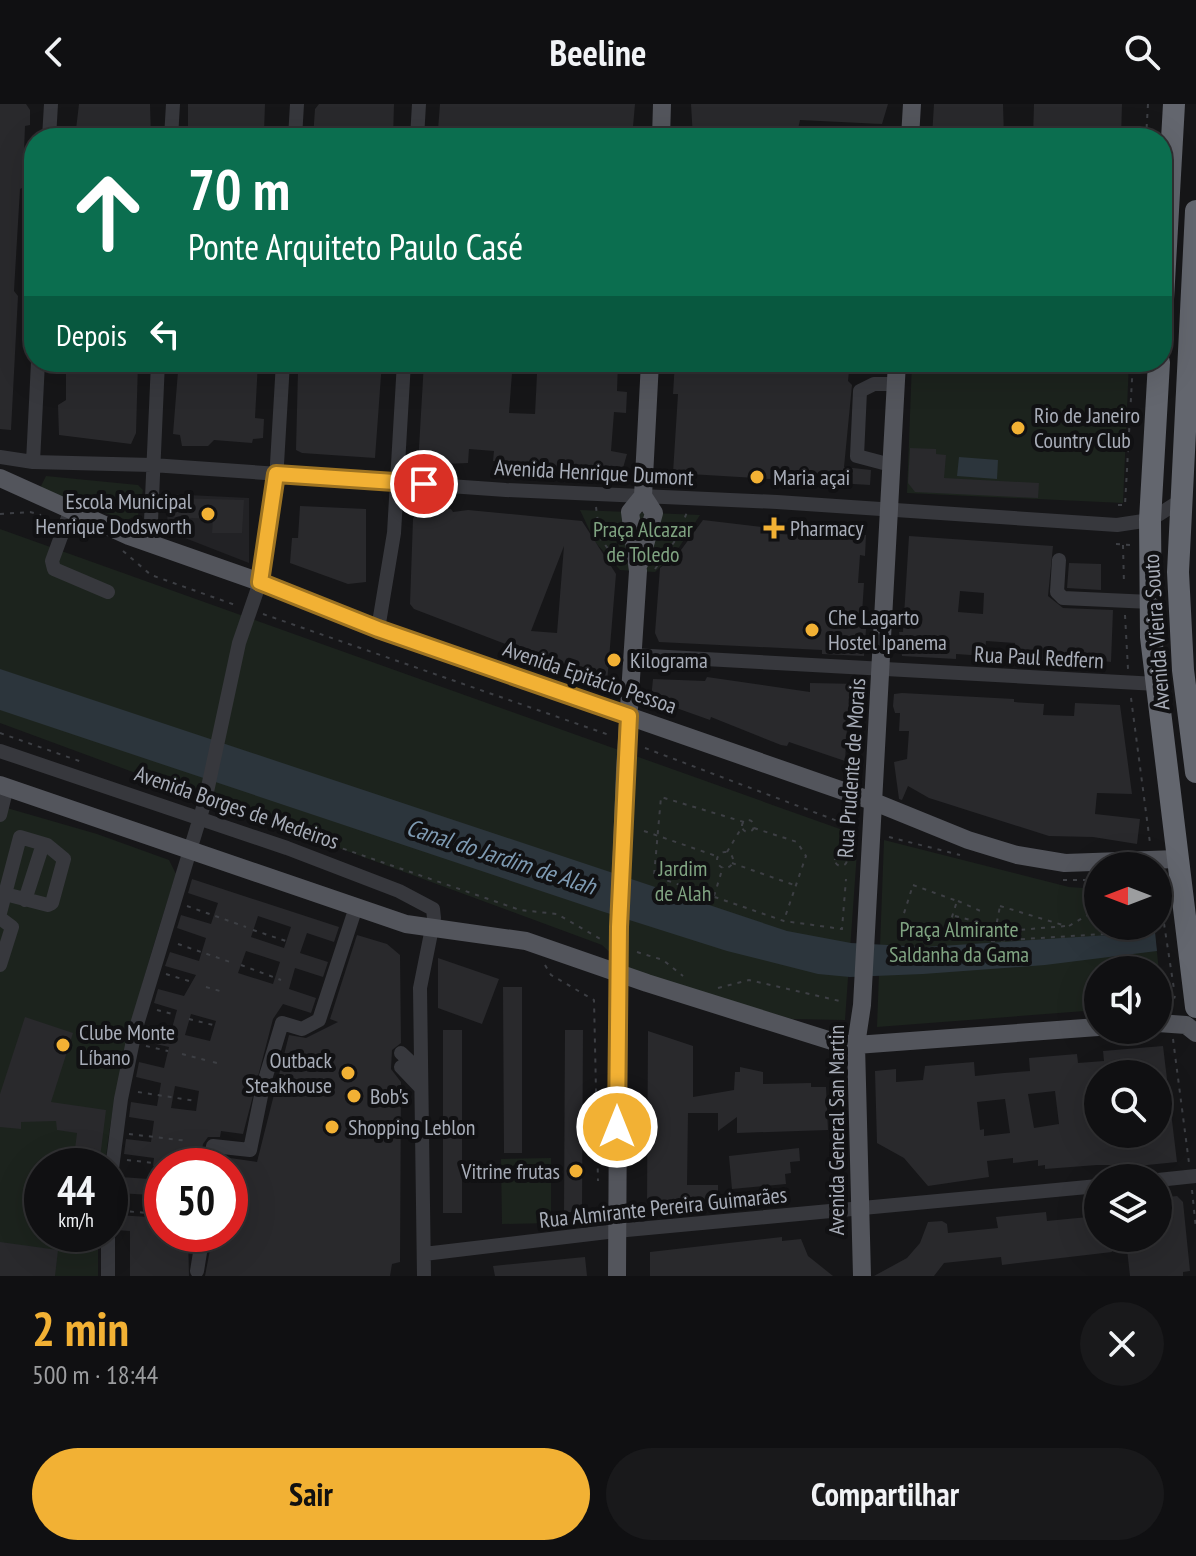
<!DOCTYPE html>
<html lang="pt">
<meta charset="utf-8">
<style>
:root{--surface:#101012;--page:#19191b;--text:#f1f3f6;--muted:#9c9d9f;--line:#303032;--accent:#f2b134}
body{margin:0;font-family:"PT Sans Narrow",sans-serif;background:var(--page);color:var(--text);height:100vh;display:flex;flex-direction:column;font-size:30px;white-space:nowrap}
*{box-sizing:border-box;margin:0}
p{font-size:26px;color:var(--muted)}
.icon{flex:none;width:44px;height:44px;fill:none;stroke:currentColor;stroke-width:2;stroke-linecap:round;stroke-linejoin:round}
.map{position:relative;height:1172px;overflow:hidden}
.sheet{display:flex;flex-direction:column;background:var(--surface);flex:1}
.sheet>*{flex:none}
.banner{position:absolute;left:24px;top:24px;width:1148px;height:244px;border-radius:32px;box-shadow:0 8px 32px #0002,0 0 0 2px var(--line);background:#0b6e4f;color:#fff;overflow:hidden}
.needle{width:52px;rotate:270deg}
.tools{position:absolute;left:1084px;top:748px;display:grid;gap:16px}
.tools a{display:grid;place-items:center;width:88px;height:88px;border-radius:50%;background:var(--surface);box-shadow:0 8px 32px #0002,0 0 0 2px var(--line);font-size:40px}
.speed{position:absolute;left:24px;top:1044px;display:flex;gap:16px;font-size:40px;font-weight:700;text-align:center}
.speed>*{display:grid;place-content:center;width:104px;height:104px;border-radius:50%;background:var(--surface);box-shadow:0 8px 32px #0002,0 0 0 2px var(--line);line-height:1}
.speed small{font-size:20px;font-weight:400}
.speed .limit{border:12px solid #d22;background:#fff;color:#111}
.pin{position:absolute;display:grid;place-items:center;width:68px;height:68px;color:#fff;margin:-34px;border:4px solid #fff;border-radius:50%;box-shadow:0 2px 8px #0007}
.me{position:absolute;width:88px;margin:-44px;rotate:0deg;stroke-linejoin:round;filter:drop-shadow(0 0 6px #0008)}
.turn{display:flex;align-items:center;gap:28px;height:168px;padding:0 32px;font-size:36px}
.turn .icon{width:104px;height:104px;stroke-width:2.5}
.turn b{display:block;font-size:56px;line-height:68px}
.then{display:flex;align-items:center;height:76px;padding:0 32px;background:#0003;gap:16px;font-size:30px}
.round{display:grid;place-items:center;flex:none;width:84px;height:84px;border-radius:42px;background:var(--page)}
.summary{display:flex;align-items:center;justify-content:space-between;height:136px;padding:0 32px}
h1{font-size:48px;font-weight:700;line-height:60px;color:var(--accent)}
.primary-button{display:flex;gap:16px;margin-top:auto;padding:16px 32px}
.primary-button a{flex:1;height:92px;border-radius:48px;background:var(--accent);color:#111;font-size:32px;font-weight:700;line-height:92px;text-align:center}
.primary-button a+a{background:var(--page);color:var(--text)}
header{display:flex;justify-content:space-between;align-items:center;height:104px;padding:0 32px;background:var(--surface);font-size:36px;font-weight:700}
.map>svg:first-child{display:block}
.built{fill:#222225}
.green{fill:#1c231d}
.water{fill:#2c353c}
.building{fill:#29292c;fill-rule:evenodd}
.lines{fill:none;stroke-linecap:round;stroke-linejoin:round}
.path{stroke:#3d3f44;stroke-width:2;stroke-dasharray:4 6;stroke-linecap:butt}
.minor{stroke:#37383d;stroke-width:14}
.major{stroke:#53555c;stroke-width:18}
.highway{stroke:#63666e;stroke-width:22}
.major-bridge{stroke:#53555c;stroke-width:18}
.route-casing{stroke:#9d7322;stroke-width:20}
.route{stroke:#f2b134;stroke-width:14}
.poi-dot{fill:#f2b134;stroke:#111113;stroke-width:3}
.labels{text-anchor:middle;stroke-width:8;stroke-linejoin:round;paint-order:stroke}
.poi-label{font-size:22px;fill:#a8adb8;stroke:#111113;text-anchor:start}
.street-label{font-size:22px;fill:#a8adb8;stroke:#111113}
.park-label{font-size:22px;fill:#7fa381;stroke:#111113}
.water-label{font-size:24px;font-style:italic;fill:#7f9bb3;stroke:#111113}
</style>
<header><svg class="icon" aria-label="back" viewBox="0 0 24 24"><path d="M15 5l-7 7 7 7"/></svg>Beeline<svg class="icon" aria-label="search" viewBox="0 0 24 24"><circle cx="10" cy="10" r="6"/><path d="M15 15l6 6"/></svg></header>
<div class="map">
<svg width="1196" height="1172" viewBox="0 0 1196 1172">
<rect width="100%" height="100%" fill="#161618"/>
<path class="built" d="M168 390 249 394V459L167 427Z"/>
<path class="green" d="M912 258H1129L1123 399 907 389Z
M46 372 138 381 143 386 138 411 127 416 46 390 41 382Z
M580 406 700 411 678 445 655 468 620 466 595 438Z
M0 425 854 730 858 734 845 916 792 915 629 867 602 841 0 619Z
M0 702 97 730 169 756 176 770C145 867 116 961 105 1062H42V1130H98V1172H0Z
M884 736 1069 783 1098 785V822H1154L1163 902H1158V866H1098V906L877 923Z
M551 1054V1119L502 1120 501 1055Z"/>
<path class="water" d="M959 353 998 356 997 375 957 372Z
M0 565 787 827 851 839 925 843 1155 828 1157 847 1045 861 923 870 850 873 818 870 727 847 601 807 0 606Z"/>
<path class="building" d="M0 0H26L30 6V21L25 22 24 47 29 48 26 82 20 85 14 187 18 192 11 326 0 325Z
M79 0H150L151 34H75Z
M188 0H265L264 28 261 34H234V26L210 25V34H188Z
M319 0H394L393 34H313L315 5Z
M440 0H635L632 34H539L501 30V34H476L477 28 438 26Z
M691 0H888L882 20 800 16 796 34H693Z
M934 0H1003L1004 34 932 33Z
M1034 0H1122L1121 34H1033Z
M66 258H138L136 329 131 340 59 331 58 301 66 296Z
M182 258H258L255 314 264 315 263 334 253 335 252 339 214 336 208 342H182L180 331 173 330 178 267Z
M302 258H382L375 354 302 349 296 346 298 267H302Z
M424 258 618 259 617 287 627 288 626 309 614 308 611 347 627 350 621 371 614 375 585 373V369L551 368V364L493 357 494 347 469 345 468 359 418 361ZM512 269 537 270 535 310 509 309Z
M675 258H843V267H849L848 277 852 281 844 363 871 366 870 381 673 369 678 290H673Z
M910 344 936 345V350L946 351 944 374 1039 379 1038 394 915 388 908 379Z
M173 394 244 396 242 429H212L213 415 172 413Z
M300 402 366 405V478L348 480 290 459 292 434H298Z
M423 403 451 405 453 408 468 406 582 417 616 470 607 579 414 505 410 500 413 415 417 406ZM564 442 557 529 531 527Z
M703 416 780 425V430L812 432 815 427 866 431 865 452 860 451 858 479H864L861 525H866L864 552 822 550V546L659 538 655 529 660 464 681 446Z
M909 432 1053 442 1048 492 1063 504 1113 506 1111 558 1104 557 1103 560 1014 556 1015 539 986 537 985 552 956 550V555L902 552 899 528H903ZM960 487 984 489 983 510 958 508Z
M1069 459 1101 460V486L1067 484Z
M707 573 810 588V579L859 580 864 586V607H848L845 657 789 638 787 642 781 641 711 613 710 616 651 595 653 575 705 577Z
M902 589 1014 595V598L1044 600 1043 611 1074 612 1075 599 1120 601 1132 690 1097 689 1095 710 1140 715 1137 740 1093 733 1049 732 929 694 908 682 902 696 899 695 894 658 907 655 909 627H899L900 609H895L893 602 894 590Z
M192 775 339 823 334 838 307 829 300 849 328 858 323 873 295 864 289 885 316 894 311 909 283 900 273 915 243 1030 221 1027 220 1033H208L203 1040 200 1060 195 1062H153L154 1054 124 1050 126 1035 151 1038 154 1017 129 1013 131 998 157 1002 161 979 136 973 139 958 164 964 169 943 143 937 147 921 171 928 177 906 154 899 158 885 184 892 196 871 165 862 170 848 199 857 206 834 177 824 181 811 211 820 218 799 188 789ZM258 812 291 823 284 844 251 833ZM246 847 280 858 273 880 238 869ZM191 910 216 917 210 937 185 931ZM175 982 199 987 196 1007 171 1004Z
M357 831 387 840 400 851 401 939 392 946 391 965 401 978 400 1158 392 1160 390 1172H205L213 1130H230V1054L257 1058 289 931 306 934 338 918 330 915Z
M438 854 499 875 482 920 438 904Z
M503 883H522V1049H504Z
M25 913 73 929 51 998 106 1006 99 1062H73L77 1029 57 1026 56 1017 21 1018V1025L0 1023V990Z
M443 926H462V1109H443Z
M565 926H583L582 1108H564Z
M648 927 693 942V993L734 986 735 968H740V963L763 968V980L811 979V983H826L828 1026 737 1029V1013L718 1027V1009H688L687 1081H718V1092L711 1093 712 1102 682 1105V1110L652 1111V1103H647Z
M1163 942 1177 1058 1117 1064V1061H1097L1045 1065V1061L1038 1062V1056L1013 1059V1054L987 1057 989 1073 928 1082 904 1054 877 1039 875 967 896 965V978L923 976 925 962 974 958 975 972 1004 969 1030 967 1029 954 1077 950 1078 959 1104 957 1103 947ZM1098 970H1158V1030H1098ZM1055 987 1059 1020 1034 1024 1028 990ZM1005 995 1010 1029 984 1032V1025L980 1026 977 998Z
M799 1044 800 1057 790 1058 791 1069 785 1070 786 1080 732 1085 729 1052Z
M121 1073 162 1076V1130H188L189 1172H130V1127L117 1126 116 1111 149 1113 151 1091 118 1089Z
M1177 1092 1183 1098 1190 1167 1183 1168V1172H1130L1127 1145 1137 1144 1136 1134H1158V1094Z
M1046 1108 1047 1117 1098 1112V1134H1111L1112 1148 1002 1161 1001 1153 944 1159 934 1172H874L907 1154 920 1139 928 1118 942 1117 947 1120 948 1129 998 1124 996 1113Z
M782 1133V1137L801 1135 808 1152 833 1172H650V1148Z
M0 1138 58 1146 55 1172H0Z
M585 1153 587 1172H495L493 1162Z"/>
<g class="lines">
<path class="path" d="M1146 34 1148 0
M1118 401H1125L1133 258
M596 403 600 434 621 462
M0 410 30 408 41 411
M1116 440 1131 441
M1123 441 1124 481
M123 447 151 471 238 502
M655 465 677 434 687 408
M263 510 612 632
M1125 511 1128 565
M1131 594 1150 739
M0 629 82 658
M645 644 856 724
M220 702 520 806 557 810 604 837
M742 722a6 6 0 1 1 12 0a6 6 0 1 1-12 0Z
M744 718 661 693 654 772 784 817 842 825 846 775
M754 724 797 738 806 752 784 816
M644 727 719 753
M889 733 960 751
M727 748 742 723
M717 756a8 8 0 1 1 16 0a8 8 0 1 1-16 0Z
M835 756a6 6 0 1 1 12 0a6 6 0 1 1-12 0Z
M732 759 794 781
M1063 776H1098
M1158 780 1174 885
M913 781 957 797 946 832 904 831 899 825Z
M714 792 723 763
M958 797 985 809
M187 802 246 823
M1000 802 1066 822 995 828Z
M955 812 982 819
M1069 822 1098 805
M1150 822 1151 829
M253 826 286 837
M947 832 980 828
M991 837 1136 828 1145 827V822
M178 840 233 859
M637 848 663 856 683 872
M241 861 281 876
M545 861 551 871 594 896 598 1077
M166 870 192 878
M206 883 220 887
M718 884 749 876 844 898
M1171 904 1175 892
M157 906 176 911
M189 915 213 921
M1173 935 1189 1059
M146 942 168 947
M182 950 205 956
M213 958 217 959
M138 988 196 997
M129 1030 188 1037
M127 1056 154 1059
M169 1061 179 1062
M1192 1086 1196 1125
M110 1106 161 1110"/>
<path class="minor" d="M49 34 51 0
M171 34 173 0
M295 34 297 0
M417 34 419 0
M0 353 33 358 152 361 506 386 777 398 1117 421 1150 416 1180 397
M33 358 38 258
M891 361 857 352 860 287 874 280H896
M70 408 52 457 54 465 108 488
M150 440 158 258
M1059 456 1057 488 1063 494 1151 498
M378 525 394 429 404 258
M632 551 1157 580
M0 647 287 744 399 787 433 805 434 814 420 884 424 1172
M0 711 7 683
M25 796 43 740
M0 809 20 733 47 741 64 755 52 799 48 801 5 790
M0 814 12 823 0 861
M401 949 421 968
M401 963 421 984
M210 1062 213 1042 250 1046 263 982 282 919 302 925 319 916 356 803
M1158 1076 1196 1072
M110 1080 121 995 135 927 205 697 239 539 260 478 275 394 283 258
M424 1150 616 1127 1098 1082
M197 1167 203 1130
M108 1172V1130"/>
<path class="major" d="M661 34 662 0
M910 34 912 0
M0 374 129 432 260 478 378 525 872 697 968 736 1017 751 1065 759 1177 755
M640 458 654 409 643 392 650 258
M625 666 638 467 630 408 643 392
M0 681 406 820 526 837 647 879 838 939 856 941 1098 923
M1158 919 1186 921 1196 929
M617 1172 619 823
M862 1172 856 941 862 901 897 258"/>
<path class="highway" d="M1196 107 1178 468 1183 566 1196 668
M1162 213 1174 0
M1159 258 1150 416 1151 533 1196 903"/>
<path class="major-bridge" d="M619 823 625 666"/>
</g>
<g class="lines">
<defs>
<path id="route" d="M424 380 276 370 260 478 378 525 629 612 619 823 617 1023"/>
</defs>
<use href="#route" class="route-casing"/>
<use href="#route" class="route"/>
</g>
<g class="poi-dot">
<circle cx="1018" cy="324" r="8"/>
<circle cx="757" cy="373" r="8"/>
<circle cx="208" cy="410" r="8"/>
<path d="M770 412h8v8h8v8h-8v8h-8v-8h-8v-8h8z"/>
<circle cx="812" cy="526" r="8"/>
<circle cx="614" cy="556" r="8"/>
<circle cx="63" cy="941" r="8"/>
<circle cx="348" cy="969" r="8"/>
<circle cx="354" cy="992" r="8"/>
<circle cx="332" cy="1023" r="8"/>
<circle cx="576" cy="1067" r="8"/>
</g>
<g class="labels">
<g class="poi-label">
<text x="1034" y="319">Rio de Janeiro<tspan x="1034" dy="25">Country Club</tspan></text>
<text x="773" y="381">Maria açai</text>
<text x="192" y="405" text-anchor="end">Escola Municipal<tspan x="192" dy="25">Henrique Dodsworth</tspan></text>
<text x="790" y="432">Pharmacy</text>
<text x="828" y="521">Che Lagarto<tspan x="828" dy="25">Hostel Ipanema</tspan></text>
<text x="630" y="564">Kilograma</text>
<text x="79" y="936">Clube Monte<tspan x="79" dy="25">Líbano</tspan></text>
<text x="332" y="964" text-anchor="end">Outback<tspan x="332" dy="25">Steakhouse</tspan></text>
<text x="370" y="1000">Bob's</text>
<text x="348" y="1031">Shopping Leblon</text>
<text x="560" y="1075" text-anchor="end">Vitrine frutas</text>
</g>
<g class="street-label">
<text transform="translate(594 368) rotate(3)" y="8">Avenida Henrique Dumont</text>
<text transform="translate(1156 528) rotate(-94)" y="8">Avenida Vieira Souto</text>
<text transform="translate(1039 553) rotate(3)" y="8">Rua Paul Redfern</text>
<text transform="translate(590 573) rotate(19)" y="8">Avenida Epitácio Pessoa</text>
<text transform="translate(851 664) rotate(-86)" y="8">Rua Prudente de Morais</text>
<text transform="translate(237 703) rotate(19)" y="8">Avenida Borges de Medeiros</text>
<text transform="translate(836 1026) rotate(-90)" y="8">Avenida General San Martin</text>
<text transform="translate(663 1103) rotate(-6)" y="8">Rua Almirante Pereira Guimarães</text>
</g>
<g class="park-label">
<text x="643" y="433">Praça Alcazar<tspan x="643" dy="25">de Toledo</tspan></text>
<text x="683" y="772">Jardim<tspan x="683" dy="25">de Alah</tspan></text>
<text x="959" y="833">Praça Almirante<tspan x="959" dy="25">Saldanha da Gama</tspan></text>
</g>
<g class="water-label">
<text transform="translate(501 753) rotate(18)" y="8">Canal do Jardim de Alah</text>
</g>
</g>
</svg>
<div class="tools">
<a><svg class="needle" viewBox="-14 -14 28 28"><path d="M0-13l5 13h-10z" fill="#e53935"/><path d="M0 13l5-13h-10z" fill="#9c9d9f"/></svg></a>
<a><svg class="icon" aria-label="sound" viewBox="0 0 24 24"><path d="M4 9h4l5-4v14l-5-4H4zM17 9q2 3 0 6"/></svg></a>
<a><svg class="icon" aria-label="search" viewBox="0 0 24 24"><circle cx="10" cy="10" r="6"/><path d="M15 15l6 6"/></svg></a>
<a><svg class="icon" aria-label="layers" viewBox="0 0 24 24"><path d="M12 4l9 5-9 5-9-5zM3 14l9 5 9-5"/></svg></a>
</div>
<div class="speed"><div>44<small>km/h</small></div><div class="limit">50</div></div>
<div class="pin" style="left:424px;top:380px;background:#d93025"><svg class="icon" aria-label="arrive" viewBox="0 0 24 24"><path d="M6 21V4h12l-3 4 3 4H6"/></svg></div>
<svg class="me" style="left:617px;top:1023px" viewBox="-20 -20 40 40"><circle r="17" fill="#f2b134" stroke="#fff" stroke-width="3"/><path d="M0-11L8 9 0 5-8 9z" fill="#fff"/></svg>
<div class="banner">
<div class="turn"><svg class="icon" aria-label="ahead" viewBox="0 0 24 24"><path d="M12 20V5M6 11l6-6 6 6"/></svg><div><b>70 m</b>Ponte Arquiteto Paulo Casé</div></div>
<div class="then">Depois<svg class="icon" aria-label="left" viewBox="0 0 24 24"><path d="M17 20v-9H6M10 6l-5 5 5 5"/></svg></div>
</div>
</div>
<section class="sheet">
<div class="summary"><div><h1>2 min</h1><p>500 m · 18:44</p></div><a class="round"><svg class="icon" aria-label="close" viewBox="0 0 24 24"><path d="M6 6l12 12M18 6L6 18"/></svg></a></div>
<div class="primary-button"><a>Sair</a><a>Compartilhar</a></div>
</section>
